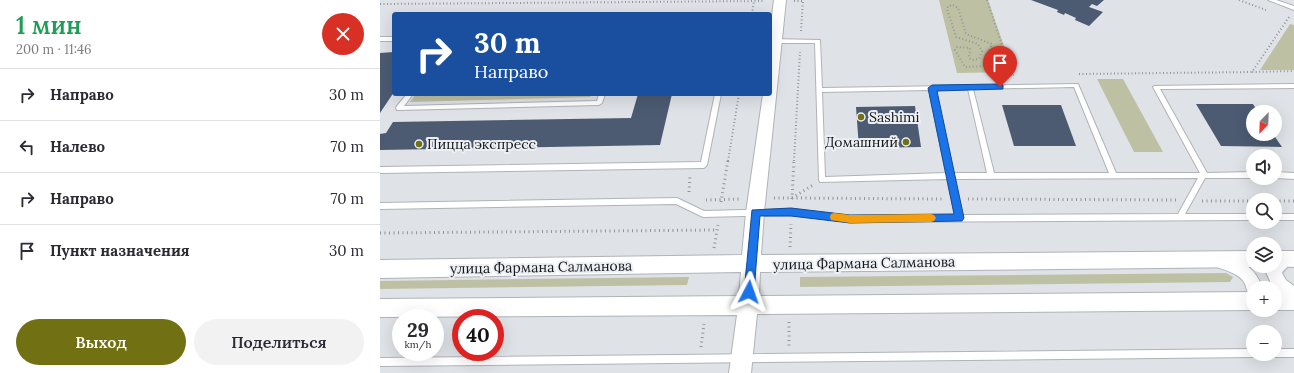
<!DOCTYPE html>
<html lang="ru">
<meta charset="utf-8">
<style>
:root{--surface:#fff;--page:#f2f2f3;--text:#2b2b33;--muted:#7c7c81;--line:#e1e1e2;--accent:#717114}
body{margin:0;font-family:Lora,serif;background:var(--page);color:var(--text);height:100vh;display:flex;flex-direction:column;font-size:15px;white-space:nowrap}
*{box-sizing:border-box;margin:0}
p{font-size:13px;color:var(--muted)}
.icon{flex:none;width:22px;height:22px;fill:none;stroke:currentColor;stroke-width:2;stroke-linecap:round;stroke-linejoin:round}
.map{position:relative;flex:1;overflow:hidden}
.panel{display:flex;flex-direction:column;background:var(--surface);width:380px}
.panel>*{flex:none}
.hud{position:absolute;left:12px;top:12px;width:380px;height:84px;border-radius:4px;box-shadow:0 4px 16px #0002;background:#1a4fa0;color:#fff;overflow:hidden}
.needle{width:26px;rotate:203deg}
.fabs{position:absolute;left:866px;top:105px;display:grid;gap:8px}
.fabs a{display:grid;place-items:center;width:36px;height:36px;border-radius:50%;background:var(--surface);box-shadow:0 4px 16px #0002;font-size:20px}
.speed{position:absolute;left:12px;top:309px;display:flex;gap:8px;font-size:20px;font-weight:700;text-align:center}
.speed>*{display:grid;place-content:center;width:52px;height:52px;border-radius:50%;background:var(--surface);box-shadow:0 4px 16px #0002;line-height:1}
.speed small{font-size:10px;font-weight:400}
.speed .limit{border:6px solid #d22;background:#fff;color:#111}
.pin{position:absolute;display:grid;place-items:center;width:34px;height:34px;color:#fff;margin:-41px -17px;border-radius:50% 50% 50% 0;rotate:-45deg;box-shadow:0 0 4px #0007}
.pin .icon{rotate:45deg}
.me{position:absolute;width:44px;margin:-22px;rotate:4deg;stroke-linejoin:round;filter:drop-shadow(0 0 3px #0008)}
.turn{display:flex;align-items:center;gap:14px;height:84px;padding:0 16px;font-size:18px}
.turn .icon{width:52px;height:52px;stroke-width:2.5}
.turn b{display:block;font-size:28px;line-height:34px}
.round{display:grid;place-items:center;flex:none;width:42px;height:42px;border-radius:21px;background:var(--page)}
.overview{display:flex;align-items:center;justify-content:space-between;height:68px;padding:0 16px}
h1{font-size:24px;font-weight:600;line-height:30px;color:#1e9e55}
.button{display:flex;gap:8px;margin-top:auto;padding:8px 16px}
.button a{flex:1;height:46px;border-radius:24px;background:var(--accent);color:#fff;font-size:16px;font-weight:600;line-height:46px;text-align:center}
.button a+a{background:var(--page);color:var(--text)}
ul{padding:0;list-style:none}
li{display:flex;align-items:center;gap:12px;height:52px;padding:0 16px;border-top:1px solid var(--line)}
li div{flex:1}
li b{display:block;font-size:15px}
li em{font-style:normal}
main{display:flex;flex:1;min-height:0}
.map>svg:first-child{display:block}
.green{fill:#bec0a4}
.building{fill:#4c5b72}
.lines{fill:none;stroke-linecap:round;stroke-linejoin:round}
.service-casing{stroke:#b0b3b7;stroke-width:2}
.minor-casing{stroke:#b0b3b7;stroke-width:2}
.tertiary-casing{stroke:#b0b3b7;stroke-width:2}
.path-far1{stroke:#929497;stroke-width:2;stroke-dasharray:1 2.5;stroke-linecap:butt}
.path{stroke:#929497;stroke-width:3;stroke-dasharray:1 3.5;stroke-linecap:butt}
.service{fill:#fff;fill-rule:evenodd}
.minor{fill:#fff;fill-rule:evenodd}
.tertiary{fill:#fff;fill-rule:evenodd}
.route{fill:#1a73e8;stroke:#114b97}
.slow{fill:#f59e0b}
.poi-dot{fill:#717114;stroke:#eceff4;stroke-width:1.5}
.labels{text-anchor:middle;stroke-width:4;stroke-linejoin:round;paint-order:stroke}
.poi-label{font-size:14px;fill:#171819;stroke:#eceff4;text-anchor:start}
.street-label{font-size:14px;fill:#171819;stroke:#eceff4}
</style>
<main>
<section class="panel">
<div class="overview"><div><h1>1 мин</h1><p>200 m · 11:46</p></div><a class="round" style="background:#d93025;color:#fff"><svg class="icon" aria-label="close" viewBox="0 0 24 24"><path d="M6 6l12 12M18 6L6 18"/></svg></a></div>
<ul>
<li><svg class="icon" aria-label="right" viewBox="0 0 24 24"><path d="M7 20v-9h11M14 6l5 5-5 5"/></svg><div><b>Направо</b></div><em>30 m</em></li>
<li><svg class="icon" aria-label="left" viewBox="0 0 24 24"><path d="M17 20v-9H6M10 6l-5 5 5 5"/></svg><div><b>Налево</b></div><em>70 m</em></li>
<li><svg class="icon" aria-label="right" viewBox="0 0 24 24"><path d="M7 20v-9h11M14 6l5 5-5 5"/></svg><div><b>Направо</b></div><em>70 m</em></li>
<li><svg class="icon" aria-label="arrive" viewBox="0 0 24 24"><path d="M6 21V4h12l-3 4 3 4H6"/></svg><div><b>Пункт назначения</b></div><em>30 m</em></li>
</ul>
<div class="button"><a>Выход</a><a>Поделиться</a></div>
</section>
<div class="map">
<svg width="914" height="373" viewBox="0 0 914 373">
<rect width="100%" height="100%" fill="#dfe2e6"/>
<path class="green" d="M559 0H608L633 72 577 73Z
M910 24 914 25V70H880Z
M717 79H743L783 152H754Z
M36 94H212L210 97 30 102Z
M846 273 853 277 850 282 420 287V277Z
M309 277 307 285 0 289V281Z"/>
<path class="building" d="M651 0H724L717 6 712 4 709 7 723 12 709 26 695 20 696 18 685 13 684 15 677 12 678 10Z
M14 52V92L0 113V53Z
M258 94H292L280 145 0 150V134L6 133 13 122 251 118Z
M816 104H873L878 112H873V134H893L902 147 841 146Z
M622 105H681L696 146H634Z
M535 106 541 147 479 148 476 107Z"/>
<g class="lines">
<defs>
<path id="service" d="M888 0H896L914 6V10Z
M0 37H14V41H0Z
M390 39 440 40 442 88 698 84 736 173H820L773 87 774 86 914 84V88L780 89 827 173 873 172V178H825L805 214H873V220L470 222 411 215 323 217 296 204 0 209V203L297 198 324 211 411 209 470 216 575 215 567 179 440 182 439 180 435 43H390ZM694 87 729 173H614L593 89ZM588 89 607 173H573L555 90ZM549 90 566 173 445 177 442 92ZM818 178 798 214 582 215 574 179Z
M27 94H33L24 106 217 101 219 94H225L222 103 219 105 17 110 16 108 17 106Z
M335 94H341L327 165 324 168 0 173V167L321 162Z
M895 172 914 173V179L895 178Z
M895 214H914V220H895Z
M873 349V354H877L876 356 873 357 0 366V358Z
M895 349H914V357H895L892 356 891 354H895Z"/>
<path id="minor" d="M907 252 912 254C914 265 907 265 902 273L906 280 914 286V302L895 291V288H893L886 272 889 266H895V258Z
M839 254C859 260 876 266 882 288H873V295L868 293C867 290 866 287 865 284 860 273 844 270 834 266L831 261 834 256Z"/>
<path id="tertiary" d="M394 0H406L384 213 381 255 873 251V266H877L873 267 380 272 379 296 873 292 874 310 377 314 371 373H349L357 315 0 317V299L359 296 361 272 0 278V260L362 255 366 213 383 94H390V31Z
M895 251H914V267L891 266H895Z
M895 292H914V310H894Z"/>
</defs>
<use href="#service" class="service-casing"/>
<use href="#minor" class="minor-casing"/>
<use href="#tertiary" class="tertiary-casing"/>
<path class="path-far1" d="M607 0 632 75H634
M859 0 886 10
M414 1H423
M0 4 385 1
M573 5 578 8 586 34 612 44 604 66 585 67 575 50 577 47 590 48 589 58 592 60 599 59 602 51 598 44 576 37 567 9 568 6Z
M372 14 374 1
M909 17 872 72 914 71
M421 31 423 0
M699 74 872 72
M348 161 359 94
M414 161 420 52"/>
<path class="path" d="M309 192 310 176
M394 198H412L433 185
M412 198 563 199
M412 199 414 160
M588 199 797 200
M326 200 359 199
M822 201H873
M895 201H914
M341 202 348 160
M0 233 337 230
M410 247 411 224
M334 248 338 225
M409 322V347
M321 347 324 324"/>
<use href="#service" class="service"/>
<use href="#minor" class="minor"/>
<use href="#tertiary" class="tertiary"/>
</g>
<path class="route" d="M620 84 623 85V89L557 91 584 218 582 221 470 223 411 216H380L374 292 373 295 369 296 365 295 364 292 372 210 411 208 470 215 574 214 548 88 552 85Z"/>
<path class="slow" d="M454 213 470 215 551 214 554 215 556 218 554 221 551 222 470 223 451 220 450 217 451 214Z"/>
<g class="poi-dot">
<circle cx="481" cy="117" r="4"/>
<circle cx="526" cy="142" r="4"/>
<circle cx="39" cy="144" r="4"/>
</g>
<g class="labels">
<g class="poi-label">
<text x="489" y="122">Sashimi</text>
<text x="518" y="147" text-anchor="end">Домашний</text>
<text x="47" y="149">Пицца экспресс</text>
</g>
<g class="street-label">
<text transform="translate(484 263) rotate(-1)" y="5">улица Фармана Салманова</text>
<text transform="translate(161 267) rotate(-1)" y="5">улица Фармана Салманова</text>
</g>
</g>
</svg>
<div class="fabs">
<a><svg class="needle" viewBox="-14 -14 28 28"><path d="M0-13l5 13h-10z" fill="#e53935"/><path d="M0 13l5-13h-10z" fill="#7c7c81"/></svg></a>
<a><svg class="icon" aria-label="sound" viewBox="0 0 24 24"><path d="M4 9h4l5-4v14l-5-4H4zM17 9q2 3 0 6"/></svg></a>
<a><svg class="icon" aria-label="search" viewBox="0 0 24 24"><circle cx="10" cy="10" r="6"/><path d="M15 15l6 6"/></svg></a>
<a><svg class="icon" aria-label="layers" viewBox="0 0 24 24"><path d="M12 4l9 5-9 5-9-5zM3 14l9 5 9-5"/></svg></a>
<a>+</a>
<a>−</a>
</div>
<div class="speed"><div>29<small>km/h</small></div><div class="limit">40</div></div>
<div class="pin" style="left:620px;top:87px;background:#d93025"><svg class="icon" aria-label="arrive" viewBox="0 0 24 24"><path d="M6 21V4h12l-3 4 3 4H6"/></svg></div>
<svg class="me" style="left:369px;top:292px" viewBox="-20 -20 40 40"><path d="M0-17L14 15 0 8-14 15z" fill="#1a73e8" stroke="#fff" stroke-width="4"/></svg>
<div class="hud">
<div class="turn"><svg class="icon" aria-label="right" viewBox="0 0 24 24"><path d="M7 20v-9h11M14 6l5 5-5 5"/></svg><div><b>30 m</b>Направо</div></div>
</div>
</div>
</main>
